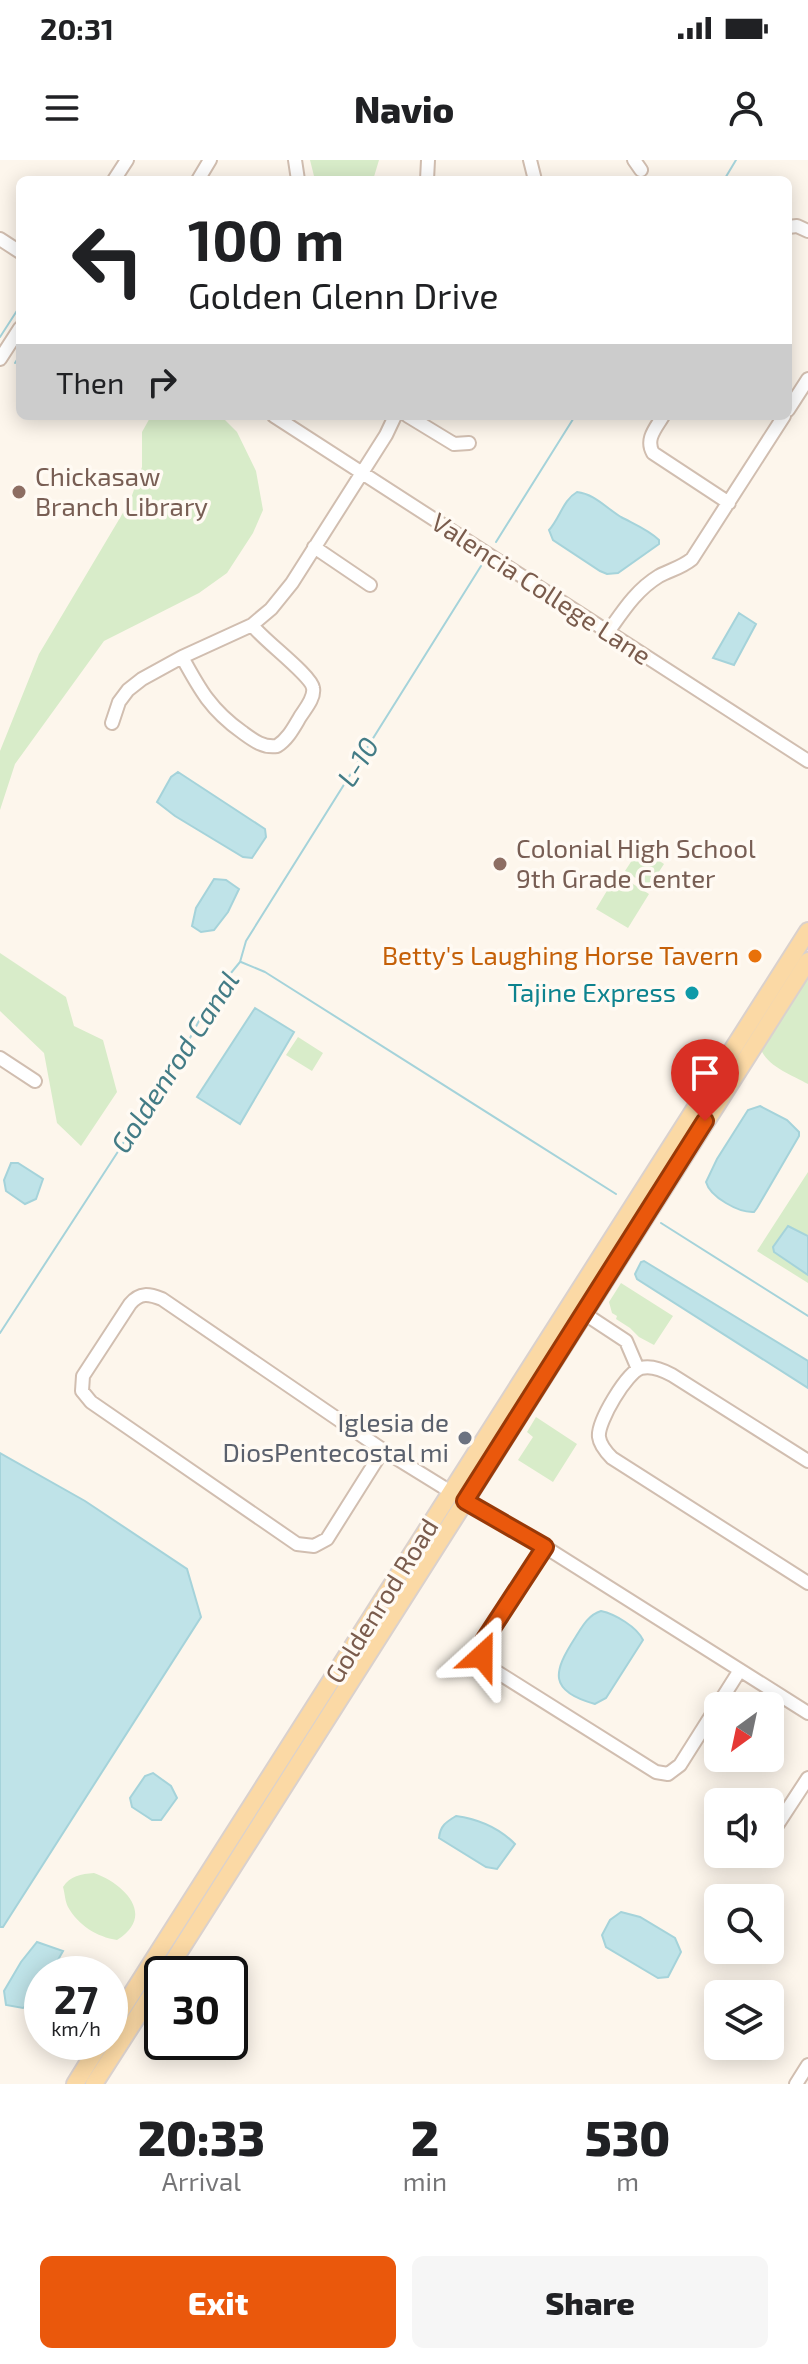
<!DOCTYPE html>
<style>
:root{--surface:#fff;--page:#f6f6f6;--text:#202124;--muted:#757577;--accent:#ea580c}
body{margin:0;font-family:"Exo 2",sans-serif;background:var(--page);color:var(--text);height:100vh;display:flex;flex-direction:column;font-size:30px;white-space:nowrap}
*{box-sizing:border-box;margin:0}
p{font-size:26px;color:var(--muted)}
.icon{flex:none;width:44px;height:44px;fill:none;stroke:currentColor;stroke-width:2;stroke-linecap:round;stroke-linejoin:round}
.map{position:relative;height:1924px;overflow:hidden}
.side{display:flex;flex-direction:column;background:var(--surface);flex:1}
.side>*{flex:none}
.guide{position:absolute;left:16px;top:16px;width:776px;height:244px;border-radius:12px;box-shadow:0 4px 20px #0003;background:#fff;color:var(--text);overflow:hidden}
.needle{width:52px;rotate:213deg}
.buttons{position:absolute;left:704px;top:1532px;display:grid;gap:16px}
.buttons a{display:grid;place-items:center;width:80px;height:80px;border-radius:12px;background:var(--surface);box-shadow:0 4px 20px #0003;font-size:40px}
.speed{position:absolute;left:24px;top:1796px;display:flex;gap:16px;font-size:40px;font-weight:700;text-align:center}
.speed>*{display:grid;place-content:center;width:104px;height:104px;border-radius:50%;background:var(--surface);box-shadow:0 4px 20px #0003;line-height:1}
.speed small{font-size:20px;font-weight:400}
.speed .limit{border:4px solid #111;border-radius:12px;background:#fff;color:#111}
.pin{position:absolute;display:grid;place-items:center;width:68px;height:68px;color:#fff;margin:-82px -34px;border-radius:50% 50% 50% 0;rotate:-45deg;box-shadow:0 0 8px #0007}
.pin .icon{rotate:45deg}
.me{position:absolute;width:88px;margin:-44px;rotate:24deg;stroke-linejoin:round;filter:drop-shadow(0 0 6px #0008)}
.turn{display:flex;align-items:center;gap:28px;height:168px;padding:0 40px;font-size:36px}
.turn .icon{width:104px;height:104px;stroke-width:2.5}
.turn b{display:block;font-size:56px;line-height:68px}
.then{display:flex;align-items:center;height:76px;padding:0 40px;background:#0003;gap:16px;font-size:30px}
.eta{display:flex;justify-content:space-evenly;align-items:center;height:136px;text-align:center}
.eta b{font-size:48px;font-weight:800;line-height:56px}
.button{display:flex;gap:16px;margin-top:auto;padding:16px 40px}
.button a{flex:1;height:92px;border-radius:12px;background:var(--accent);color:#fff;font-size:32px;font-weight:800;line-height:92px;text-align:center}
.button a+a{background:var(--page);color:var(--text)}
.status{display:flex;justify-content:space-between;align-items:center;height:56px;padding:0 40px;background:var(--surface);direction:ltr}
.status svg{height:22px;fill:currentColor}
header{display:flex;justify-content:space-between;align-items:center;height:104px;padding:0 40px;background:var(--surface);font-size:36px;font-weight:800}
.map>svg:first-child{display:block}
.green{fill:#d8ecc9}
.water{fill:#bfe3e8;stroke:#a5d3da;stroke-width:2}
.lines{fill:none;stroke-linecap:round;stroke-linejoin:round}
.stream{stroke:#a5d3da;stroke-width:2}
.minor-casing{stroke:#d1beb0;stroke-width:16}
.major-casing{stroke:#dad1cd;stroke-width:20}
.minor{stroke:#fff;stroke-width:12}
.major{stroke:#fbd9a5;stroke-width:16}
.route-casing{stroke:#983908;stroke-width:20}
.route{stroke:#ea580c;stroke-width:14}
.education-dot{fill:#8d6e63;stroke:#fffaf3;stroke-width:3}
.food-dot{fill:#e8710a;stroke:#fffaf3;stroke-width:3}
.culture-dot{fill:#0f9aa8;stroke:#fffaf3;stroke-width:3}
.worship-dot{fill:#6b7280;stroke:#fffaf3;stroke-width:3}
.labels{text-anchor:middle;stroke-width:7;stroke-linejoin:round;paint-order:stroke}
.education-label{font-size:26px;fill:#785e54;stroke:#fffaf3;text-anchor:start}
.street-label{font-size:26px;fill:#7a5c4d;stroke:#fffaf3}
.food-label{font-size:26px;fill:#c56008;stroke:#fffaf3;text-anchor:end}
.culture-label{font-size:26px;fill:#0d838f;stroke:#fffaf3;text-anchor:end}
.worship-label{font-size:26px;fill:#5b616d;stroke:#fffaf3;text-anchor:end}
.water-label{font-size:28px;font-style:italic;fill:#437c86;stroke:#fffaf3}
</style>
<div class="status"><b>20:31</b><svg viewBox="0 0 49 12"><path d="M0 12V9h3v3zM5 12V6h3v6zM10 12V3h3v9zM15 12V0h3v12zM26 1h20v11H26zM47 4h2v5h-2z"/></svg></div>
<header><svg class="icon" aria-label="menu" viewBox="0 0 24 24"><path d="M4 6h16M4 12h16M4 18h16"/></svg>Navio<svg class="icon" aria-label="person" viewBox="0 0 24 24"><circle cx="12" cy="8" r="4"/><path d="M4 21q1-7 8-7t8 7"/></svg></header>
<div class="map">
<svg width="808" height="1924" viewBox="0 0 808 1924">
<rect width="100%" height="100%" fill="#fdf6ec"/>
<path class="green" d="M310 0H379L373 20H315Z
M151 256H221L237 272 256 311 263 350 253 373 227 413 199 433 104 481 15 604 0 650V591L39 494 130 341 142 307V272Z
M640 688 664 704 649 727 625 711Z
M617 714 649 734 628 768 596 749Z
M0 793 66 837 74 866 103 880 117 932 81 986 57 963 44 893 0 851Z
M808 815V924C792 915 769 907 761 890Z
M298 877 323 893 312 911 286 895Z
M808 1012V1123L757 1091Z
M621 1123 673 1156 654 1185 639 1177 630 1168 616 1159 617 1156 612 1153 609 1142Z
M536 1257 577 1284 553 1322 518 1300 533 1277 527 1272Z
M94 1713C125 1724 156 1756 117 1780 97 1777 78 1765 68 1747 65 1741 65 1734 63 1727 70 1716 81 1714 94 1713Z"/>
<path class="water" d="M577 332C595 334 606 348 621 357 634 364 649 370 659 380V384L618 413 607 414 600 411 553 380 549 370C560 358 563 340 577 332Z
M739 453 756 464 734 505 713 498Z
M178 612 265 669 266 677 252 698 243 697 175 656 157 642 171 617Z
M214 719 226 720 239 729 228 752 214 770 201 772 192 766 196 748Z
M255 848 294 872 240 964 197 937Z
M760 946 787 960 799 972V976L757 1048 754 1052C739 1053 710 1037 706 1022L717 999 748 950Z
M11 1003H18L43 1019 36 1039 25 1044 6 1031 4 1020Z
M788 1066 808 1076V1115L774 1092 773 1087Z
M644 1101 808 1201V1228L637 1119 635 1114 641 1102Z
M0 1293 85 1341 187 1409 201 1457 3 1767H0Z
M601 1451C615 1454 637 1467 643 1480L606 1538 595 1544C548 1531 553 1512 575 1478 582 1467 588 1455 601 1451Z
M153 1613 171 1626 177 1638 161 1660H152L132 1647 130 1638 145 1616Z
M456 1656C478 1659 499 1668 515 1684L497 1709 486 1707 439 1678C440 1666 446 1662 456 1656Z
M621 1752 640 1757 675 1778 681 1792 668 1817 658 1818 606 1787 602 1775 610 1760Z
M37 1782 63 1791 50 1814H42C42 1832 38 1838 23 1848L6 1845 4 1831 21 1802Z"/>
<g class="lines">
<path class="stream" d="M724 20 736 0
M0 177 20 146
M15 203 20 195
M496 382 575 256
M241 802 265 812 616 1034
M661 1063 808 1156
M0 1173 119 990 171 904 190 878 212 836 240 802 246 781 481 406"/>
<defs>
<path id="minor" d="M295 0 298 20
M530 0 535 20
M634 0 641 10
M114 20 127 0
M198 20 210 0
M427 20 428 0
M788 67 797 66 808 71
M0 79 20 92
M0 199 20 168
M788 250 808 219
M274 256 808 601
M408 256 454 284 469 283
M663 256C656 268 645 279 653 293L729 343
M314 387 370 425
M608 472C623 451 636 430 659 416 670 410 681 408 692 399L784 256
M182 497C200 530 211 550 242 572 253 580 263 588 277 586 288 579 294 567 300 557 305 549 315 538 313 528 311 515 263 480 252 465
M112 563 119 542 128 530 142 519 182 497 252 465 271 449 292 423 386 275 395 256
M0 898 35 921
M585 1154 626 1181 638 1209
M383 1290 327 1379 314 1386 297 1384 91 1242 82 1231 83 1216 130 1144C140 1132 149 1134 162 1139L383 1290 451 1332
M808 1301 672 1215C663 1210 652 1205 641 1208 627 1212 597 1262 599 1277 600 1285 606 1292 612 1298L808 1423
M465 1341 545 1387 808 1553
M545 1387 483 1482 482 1496 489 1507 656 1612 668 1614 680 1605 740 1510
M770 1676 808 1618
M796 1924 808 1905"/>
<path id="major" d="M165 1814 808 801
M110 1868 808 771
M75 1924 101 1882
M94 1924 162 1818"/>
</defs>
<use href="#minor" class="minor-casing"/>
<use href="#major" class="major-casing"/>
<use href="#minor" class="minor"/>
<use href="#major" class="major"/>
</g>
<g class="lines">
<defs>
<path id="route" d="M482 1496 483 1482 545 1387 465 1341 705 961"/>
</defs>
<use href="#route" class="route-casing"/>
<use href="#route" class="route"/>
</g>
<g class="education-dot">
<circle cx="19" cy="332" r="8"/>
<circle cx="500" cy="704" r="8"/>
</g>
<circle class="food-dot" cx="755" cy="796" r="8"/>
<circle class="culture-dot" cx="692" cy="833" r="8"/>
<circle class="worship-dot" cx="465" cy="1278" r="8"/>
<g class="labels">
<g class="education-label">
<text x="35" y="326">Chickasaw<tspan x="35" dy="30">Branch Library</tspan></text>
<text x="516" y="698">Colonial High School<tspan x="516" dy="30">9th Grade Center</tspan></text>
</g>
<g class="street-label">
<text transform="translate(541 429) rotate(33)" y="9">Valencia College Lane</text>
<text transform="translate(382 1441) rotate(-58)" y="9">Goldenrod Road</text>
</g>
<g class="food-label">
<text x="739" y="805">Betty's Laughing Horse Tavern</text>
</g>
<g class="culture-label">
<text x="676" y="842">Tajine Express</text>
</g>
<g class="worship-label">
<text x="449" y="1272">Iglesia de<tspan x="449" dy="30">DiosPentecostal mi</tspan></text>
</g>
<g class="water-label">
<text transform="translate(358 602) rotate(-58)" y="10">L-10</text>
<text transform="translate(175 902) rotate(-57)" y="10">Goldenrod Canal</text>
</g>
</g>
</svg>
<div class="buttons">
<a><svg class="needle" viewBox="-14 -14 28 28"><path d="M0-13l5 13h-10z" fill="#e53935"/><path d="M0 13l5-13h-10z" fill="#757577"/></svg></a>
<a><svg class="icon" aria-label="sound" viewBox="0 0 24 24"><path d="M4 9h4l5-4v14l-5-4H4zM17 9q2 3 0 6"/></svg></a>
<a><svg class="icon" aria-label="search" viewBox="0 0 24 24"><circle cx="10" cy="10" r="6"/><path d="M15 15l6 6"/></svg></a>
<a><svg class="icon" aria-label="layers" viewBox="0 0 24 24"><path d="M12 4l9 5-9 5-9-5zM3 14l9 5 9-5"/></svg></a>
</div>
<div class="speed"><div>27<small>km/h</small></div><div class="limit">30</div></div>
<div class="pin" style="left:705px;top:961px;background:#d93025"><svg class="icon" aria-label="arrive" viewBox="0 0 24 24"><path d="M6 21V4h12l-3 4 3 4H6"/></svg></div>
<svg class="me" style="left:482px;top:1496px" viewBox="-20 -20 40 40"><path d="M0-17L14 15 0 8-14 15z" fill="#ea580c" stroke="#fff" stroke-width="4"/></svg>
<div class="guide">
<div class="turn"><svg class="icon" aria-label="left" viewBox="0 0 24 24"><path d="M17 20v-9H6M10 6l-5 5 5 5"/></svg><div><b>100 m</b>Golden Glenn Drive</div></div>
<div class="then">Then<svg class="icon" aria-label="right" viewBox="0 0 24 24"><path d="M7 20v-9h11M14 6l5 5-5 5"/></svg></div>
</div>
</div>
<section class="side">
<div class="eta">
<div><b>20:33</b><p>Arrival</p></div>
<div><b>2</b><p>min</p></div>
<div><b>530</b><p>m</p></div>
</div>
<div class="button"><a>Exit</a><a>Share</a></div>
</section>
